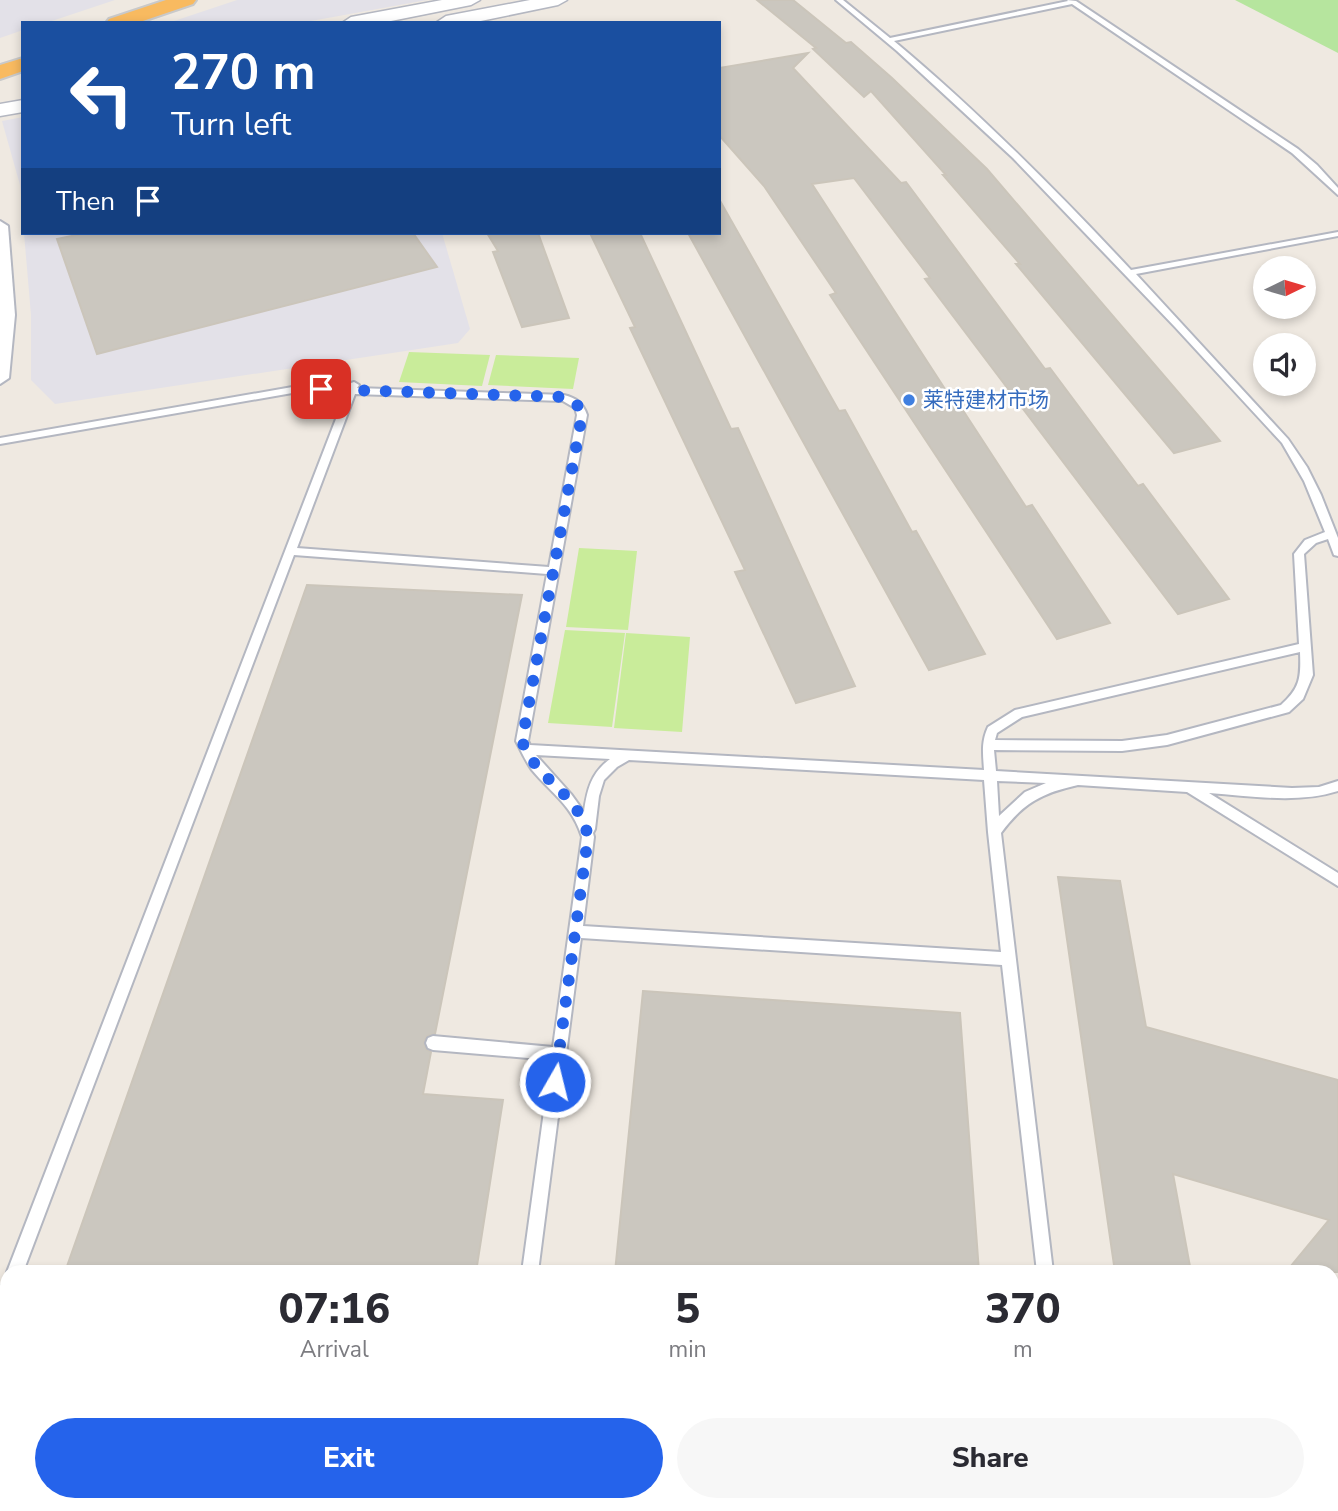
<!DOCTYPE html>
<meta charset="utf-8">
<style>
:root{--surface:#fff;--page:#f7f7f7;--text:#2b2b33;--muted:#7c7c81;--accent:#2563eb}
body{margin:0;font-family:"Nunito Sans","Noto Sans SC",sans-serif;background:var(--page);color:var(--text);height:100vh;display:flex;flex-direction:column;font-size:26px;white-space:nowrap}
*{box-sizing:border-box;margin:0}
p{font-size:23px;color:var(--muted)}
.icon{flex:none;width:38px;height:38px;fill:none;stroke:currentColor;stroke-width:2;stroke-linecap:round;stroke-linejoin:round}
.map{position:relative;flex:1;overflow:hidden}
.drawer{position:absolute;left:0px;top:1265px;width:1339px;height:247px;display:flex;flex-direction:column;background:var(--surface);border-radius:21px 21px 0 0;box-shadow:0 4px 10px #0003}
.drawer>*{flex:none}
.guide{position:absolute;left:21px;top:21px;width:700px;height:214px;border-radius:0px;box-shadow:0 4px 10px #0003;background:#1a4fa0;color:#fff;overflow:hidden}
.needle{width:46px;rotate:85deg}
.fabs{position:absolute;left:1253px;top:256px;display:grid;gap:14px}
.fabs a{display:grid;place-items:center;width:63px;height:63px;border-radius:50%;background:var(--surface);box-shadow:0 4px 10px #0003;font-size:35px}
.pin{position:absolute;display:grid;place-items:center;width:60px;height:60px;color:#fff;margin:-30px;border-radius:14px;box-shadow:0 4px 10px #0006}
.me{position:absolute;width:77px;margin:-38px;rotate:8deg;stroke-linejoin:round;filter:drop-shadow(0 0 5px #0008)}
.turn{display:flex;align-items:center;gap:24px;height:147px;padding:0 35px;font-size:32px}
.turn .icon{width:91px;height:91px;stroke-width:2.5}
.turn b{display:block;font-size:49px;line-height:60px}
.then{display:flex;align-items:center;height:66px;padding:0 35px;background:#0003;gap:14px;font-size:26px}
.eta{display:flex;justify-content:space-evenly;align-items:center;height:119px;text-align:center}
.eta b{font-size:42px;font-weight:800;line-height:49px}
.action{display:flex;gap:14px;margin-top:auto;padding:14px 35px}
.action a{flex:1;height:80px;border-radius:42px;background:var(--accent);color:#fff;font-size:28px;font-weight:800;line-height:80px;text-align:center}
.action a+a{background:var(--page);color:var(--text)}
.map>svg:first-child{display:block}
.industrial{fill:#e3e1e8}
.green{fill:#b6e59e}
.pitch{fill:#c9ec9a}
.building{fill:#cbc7bf;stroke:#cbc5ba;stroke-width:2}
.lines{fill:none;stroke-linecap:round;stroke-linejoin:round}
.service-casing{stroke:#b4b7c1;stroke-width:4}
.minor-casing{stroke:#b4b7c1;stroke-width:4}
.secondary-casing{stroke:#b4b7c1;stroke-width:3}
.trunk-casing{stroke:#c9c9c9;stroke-width:4}
.service{fill:#fff;fill-rule:evenodd}
.minor{fill:#fff;fill-rule:evenodd}
.secondary{fill:#fff;fill-rule:evenodd}
.trunk{fill:#f8ba60;fill-rule:evenodd}
.route{stroke:#2563eb;stroke-width:12;stroke-dasharray:0 21.6}
.shop-dot{fill:#3f7fe0;stroke:#fff;stroke-width:2.5}
.labels{text-anchor:middle;stroke-width:5;stroke-linejoin:round;paint-order:stroke}
.far-shop-label{font-size:21px;fill:#366cbe;stroke:#fff;text-anchor:start}
</style>
<div class="map">
<svg width="1338" height="1511" viewBox="0 0 1338 1511">
<rect width="100%" height="100%" fill="#efe9e1"/>
<path class="industrial" d="M0 0H115L46 23H23V30L0 38Z
M237 0H427L300 23H168Z
M23 117V216L20 185 2 121Z
M24 233H442L470 329 458 343 55 404 31 380V315Z"/>
<path class="green" d="M1235 0H1338V53Z"/>
<path class="pitch" d="M409 352 490 355 482 386 399 382Z
M496 355 579 358 573 389 488 385Z
M579 548 637 551 628 630 566 627Z
M565 630 625 633 612 727 548 723Z
M626 633 690 637 682 732 614 728Z"/>
<path class="building" d="M757 0H793L846 43 851 42 892 78 987 169 1220 441 1174 453 1016 264H1020L943 175H946L871 91 864 97 813 49 816 48Z
M808 53 793 68 901 183 906 182 1045 369 1050 368 1138 486 1143 484 1229 599 1178 614 925 279 930 278 854 178 812 184 945 389H949L1026 507 1032 505 1110 623 1057 639 830 295 836 293 764 186 719 135V68Z
M719 199 839 411 845 410 912 532 916 531 985 654 929 670 688 233H719Z
M86 233H413L437 267 97 354 57 239Z
M487 233H538L569 318 522 327 493 252 498 251Z
M590 233H640L731 429 738 428 855 686 796 703 735 572 745 570 630 328 635 327Z
M307 585 522 595 435 1034 427 1036 424 1042 426 1049 431 1052 423 1094 503 1100 476 1272H65Z
M1058 877 1120 881 1146 1027 1338 1080V1272H1286L1329 1220 1173 1174 1191 1272H1115Z
M643 991 960 1013 979 1272H615Z"/>
<g class="lines">
<defs>
<path id="service" d="M836 0H843L890 38 1068 1 1067 0 1076 1 1298 149 1317 165 1338 188V195L1292 153 1072 4 894 41C978 111 1056 190 1131 270L1338 232V236L1136 274 1288 439 1307 467 1321 495 1338 538V556L1334 555 1328 539 1316 543 1304 554 1313 675 1303 699 1289 712 1167 745 1122 751 994 750 996 771 1292 788 1319 787 1338 781V791C1297 804 1251 796 1209 793L1338 873V886L1187 792 1078 785C1042 793 1023 803 1001 833L1053 1272H1037L1002 965 581 938 538 1272H522L551 1060 433 1050 428 1048 426 1043 428 1038 433 1036 553 1047 582 837C572 805 552 794 532 770 525 760 521 751 516 741L547 574 294 555 23 1272H7L346 393 298 392 0 444V438L298 386 348 388 351 383 354 382 359 385 357 388 564 395C576 398 583 403 587 415L528 741 530 745 984 770C983 754 981 742 988 727L1015 710 1299 644 1294 554 1305 540 1325 532 1304 481 1282 443 1175 327 1013 158 897 51ZM355 394 563 401 575 408 577 415 549 567 297 548ZM1300 652C1301 678 1300 688 1281 705L1167 735 1122 741 995 740 997 733 1022 717ZM536 755 610 759C591 773 587 790 584 812L571 794ZM629 760 984 780 988 832 1001 952 583 926 594 837 593 833 595 829 599 796 604 780 617 767ZM997 781 1046 783 1025 792 999 816Z
M7 1284V1314L6 1317 0 1319V1289L1 1286Z
M1338 1497V1511H1326L1328 1505H1332V1500Z
M489 1505H507V1511H489Z
M1062 1505H1080L1081 1511H1063Z"/>
<path id="minor" d="M0 221 8 226 15 315 9 378 0 384Z"/>
<path id="secondary" d="M442 0H480L471 5 381 23H342L351 17Z
M530 0H567L558 5 471 23 437 22 446 16Z
M23 100V112L0 116V104Z"/>
<path id="trunk" d="M166 0H196L193 4 137 23H106L109 19Z
M23 58V71L0 79V65Z"/>
</defs>
<use href="#service" class="service-casing"/>
<use href="#minor" class="minor-casing"/>
<use href="#secondary" class="secondary-casing"/>
<use href="#trunk" class="trunk-casing"/>
<use href="#service" class="service"/>
<use href="#minor" class="minor"/>
<use href="#secondary" class="secondary"/>
<use href="#trunk" class="trunk"/>
</g>
<g class="lines">
<path class="route" d="M321 389 564 397C574 402 579 404 582 415L522 741C536 781 579 792 588 837L555 1082"/>
</g>
<circle class="shop-dot" cx="909" cy="400" r="7"/>
<g class="labels">
<g class="far-shop-label">
<text x="923" y="407">莱特建材市场</text>
</g>
</g>
</svg>
<div class="fabs">
<a><svg class="needle" viewBox="-14 -14 28 28"><path d="M0-13l5 13h-10z" fill="#e53935"/><path d="M0 13l5-13h-10z" fill="#7c7c81"/></svg></a>
<a><svg class="icon" aria-label="sound" viewBox="0 0 24 24"><path d="M4 9h4l5-4v14l-5-4H4zM17 9q2 3 0 6"/></svg></a>
</div>
<div class="pin" style="left:321px;top:389px;background:#d93025"><svg class="icon" aria-label="arrive" viewBox="0 0 24 24"><path d="M6 21V4h12l-3 4 3 4H6"/></svg></div>
<svg class="me" style="left:555px;top:1082px" viewBox="-20 -20 40 40"><circle r="17" fill="#2563eb" stroke="#fff" stroke-width="3"/><path d="M0-11L8 9 0 5-8 9z" fill="#fff"/></svg>
<div class="guide">
<div class="turn"><svg class="icon" aria-label="left" viewBox="0 0 24 24"><path d="M17 20v-9H6M10 6l-5 5 5 5"/></svg><div><b>270 m</b>Turn left</div></div>
<div class="then">Then<svg class="icon" aria-label="arrive" viewBox="0 0 24 24"><path d="M6 21V4h12l-3 4 3 4H6"/></svg></div>
</div>
<section class="drawer">
<div class="eta">
<div><b>07:16</b><p>Arrival</p></div>
<div><b>5</b><p>min</p></div>
<div><b>370</b><p>m</p></div>
</div>
<div class="action"><a>Exit</a><a>Share</a></div>
</section>
</div>
